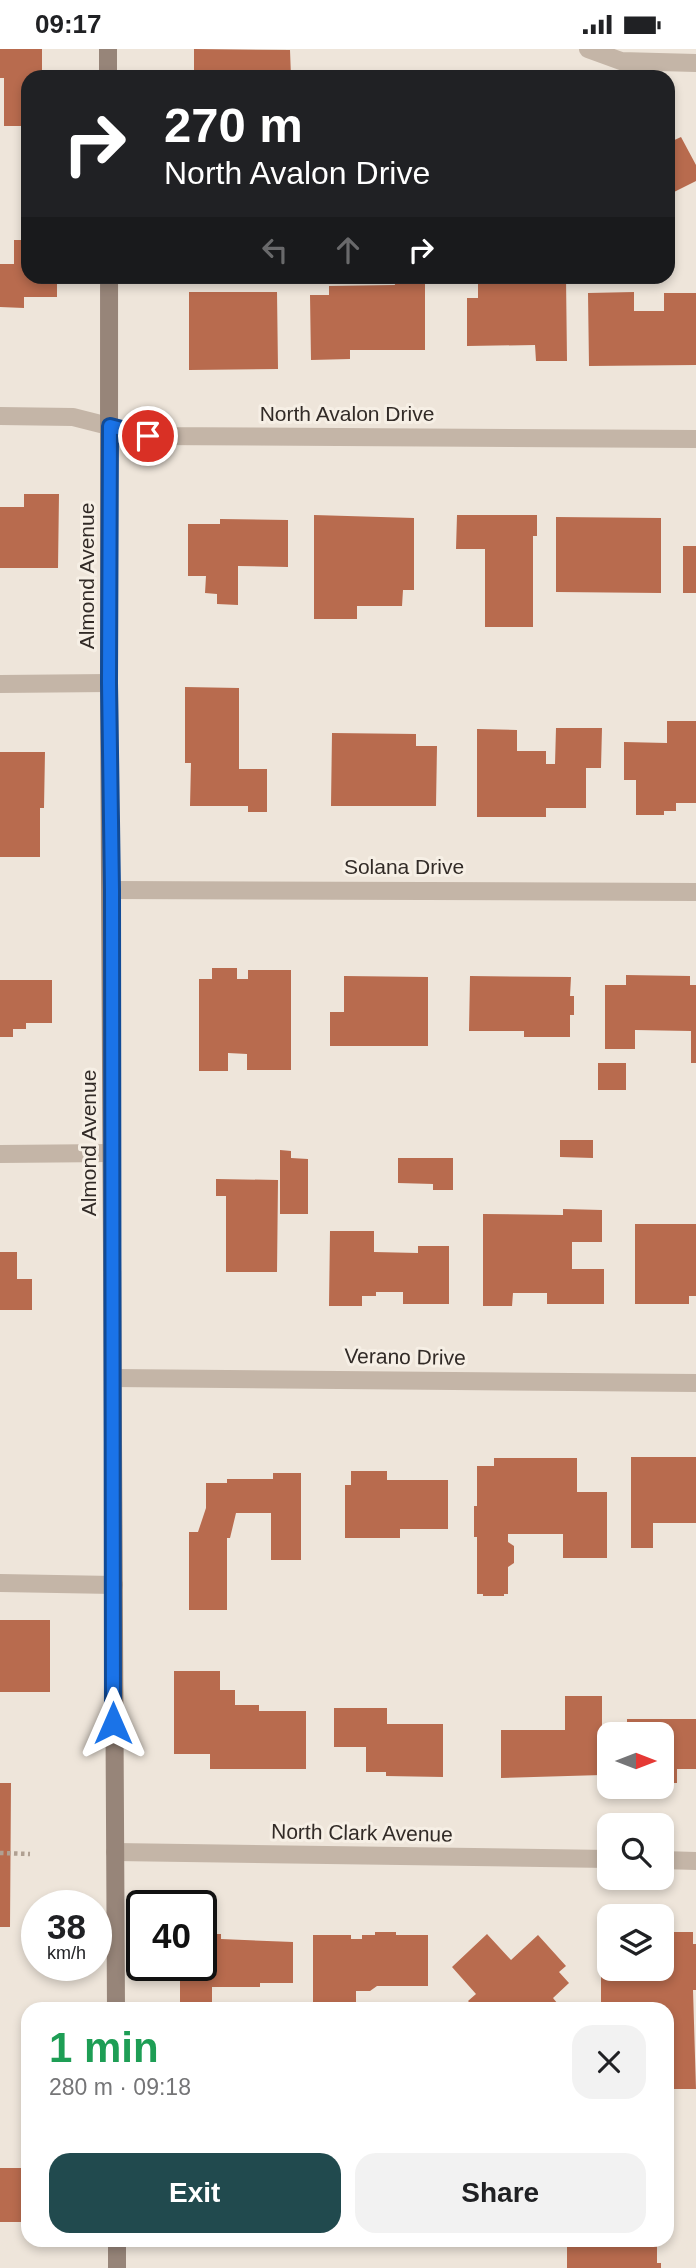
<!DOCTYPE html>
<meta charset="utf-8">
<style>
:root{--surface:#fff;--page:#f2f2f2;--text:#202124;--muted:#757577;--accent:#214a4e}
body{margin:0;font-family:Helvetica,sans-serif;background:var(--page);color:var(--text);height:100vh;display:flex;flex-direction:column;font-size:26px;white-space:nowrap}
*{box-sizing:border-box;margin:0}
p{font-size:23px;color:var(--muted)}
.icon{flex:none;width:38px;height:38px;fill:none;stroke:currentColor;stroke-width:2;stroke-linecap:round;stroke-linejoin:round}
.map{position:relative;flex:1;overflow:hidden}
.side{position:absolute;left:21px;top:1953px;width:653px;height:245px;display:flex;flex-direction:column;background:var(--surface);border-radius:21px;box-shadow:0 4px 10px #0003}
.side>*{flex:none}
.top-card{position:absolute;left:21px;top:21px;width:654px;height:214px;border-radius:21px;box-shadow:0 4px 10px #0003;background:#202124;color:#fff;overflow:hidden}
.needle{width:46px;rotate:90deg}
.controls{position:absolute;left:597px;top:1673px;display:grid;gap:14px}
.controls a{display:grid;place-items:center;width:77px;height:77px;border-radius:14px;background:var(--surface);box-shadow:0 4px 10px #0003;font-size:35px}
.speed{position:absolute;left:21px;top:1841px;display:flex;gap:14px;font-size:35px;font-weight:700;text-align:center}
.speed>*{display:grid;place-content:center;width:91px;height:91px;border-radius:50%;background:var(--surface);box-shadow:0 4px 10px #0003;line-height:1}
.speed small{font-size:18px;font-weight:400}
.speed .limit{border:4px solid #111;border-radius:10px;background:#fff;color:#111}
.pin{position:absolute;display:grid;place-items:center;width:60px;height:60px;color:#fff;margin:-30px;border:4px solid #fff;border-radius:50%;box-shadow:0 2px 7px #0007}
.me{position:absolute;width:77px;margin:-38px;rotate:0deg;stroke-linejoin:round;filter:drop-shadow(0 0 5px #0008)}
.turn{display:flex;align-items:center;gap:24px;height:147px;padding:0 28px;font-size:32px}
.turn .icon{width:91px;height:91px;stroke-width:2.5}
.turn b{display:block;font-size:49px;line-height:60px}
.lanes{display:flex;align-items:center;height:66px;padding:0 28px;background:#0003;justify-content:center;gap:35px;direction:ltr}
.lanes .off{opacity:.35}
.round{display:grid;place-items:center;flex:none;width:74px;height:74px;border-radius:21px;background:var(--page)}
.summary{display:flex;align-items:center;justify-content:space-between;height:119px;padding:0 28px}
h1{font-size:42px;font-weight:800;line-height:52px;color:#1e9e55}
.cta{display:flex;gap:14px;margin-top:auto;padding:14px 28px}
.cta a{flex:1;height:80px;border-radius:21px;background:var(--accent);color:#fff;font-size:28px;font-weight:800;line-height:80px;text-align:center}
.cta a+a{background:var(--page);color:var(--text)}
.status{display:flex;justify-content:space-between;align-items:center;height:49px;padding:0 35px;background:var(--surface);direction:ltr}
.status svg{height:19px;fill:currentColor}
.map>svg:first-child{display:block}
.building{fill:#b86b4e}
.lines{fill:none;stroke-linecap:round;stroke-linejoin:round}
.path{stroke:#b0a092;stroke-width:4.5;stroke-dasharray:3.5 3.5;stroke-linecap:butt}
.street{stroke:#c4b5a7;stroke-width:18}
.secondary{stroke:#978579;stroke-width:18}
.route-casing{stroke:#114b97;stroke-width:18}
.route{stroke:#1a73e8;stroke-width:12}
.labels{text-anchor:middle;stroke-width:6;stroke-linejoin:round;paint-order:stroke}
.street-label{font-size:21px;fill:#322b27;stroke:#f6efe5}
</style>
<div class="status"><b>09:17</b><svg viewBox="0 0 49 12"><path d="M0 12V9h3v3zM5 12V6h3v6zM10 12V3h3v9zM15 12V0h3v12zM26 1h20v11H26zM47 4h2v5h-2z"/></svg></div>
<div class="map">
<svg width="696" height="2219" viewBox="0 0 696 2219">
<rect width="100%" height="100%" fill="#eee5da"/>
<path class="building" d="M0 0H42V28H28V77H4V29H0Z
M194 0 290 1 291 28H194Z
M462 24V28H413V25Z
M681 88 696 116V132L668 146V94Z
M14 191H28V228H57V248H24V259L0 258V215H14Z
M478 228H566L567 312H536L535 296 467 297V249H478Z
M394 230H425V301H350V310L311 311 310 246H329V237L395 236Z
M189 243H277L278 320 189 321Z
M634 243V262H664V244H696V316L589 317 588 244Z
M24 445H59L58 519H0V458H24Z
M314 466 414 469V541H403L402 557H357V570H314Z
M457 466H537V487H533V578H485V500H456Z
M556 468 661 469V544L556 543Z
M220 470 288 471V518L238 517V556L217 555V545L205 544 206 527H188V475H220Z
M683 497H696V544H683Z
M185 638 239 639V720H267V763H248V757H190L191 714H185Z
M667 672H696V754H676V762H664V766H636V731H624V693L667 694Z
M556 679H602L601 719H586V759H546V768H477V680L517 681V702H546V715H555Z
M332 684 416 685V697H437L436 757H331Z
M0 703H45L44 759H40V808H0Z
M212 919H237V930H248V921H291V1021H247V1005L228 1004V1022H199V930H212Z
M626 926 690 927V936H696V1014H691V982L635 981V1000H605V936H626Z
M344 927 428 928V997H330V963H344Z
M470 927 571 928 570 947H574V966H570V988H524V982H469Z
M0 931H52V974H26V980H13V988H0Z
M598 1014H626V1041H598Z
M560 1091H593V1109L560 1108Z
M280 1101 291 1102V1109L308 1110V1165H280Z
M398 1109H453V1141H433V1135L398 1134Z
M216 1130 278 1131 277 1223H226V1147H216Z
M563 1160 602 1161V1193H572V1220H604V1255H547V1244H513L512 1257H483V1165L563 1166Z
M635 1175H696V1247H689V1255H635Z
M330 1182H374V1203L418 1204V1197H449V1255H403V1243H376V1247H362V1257H329Z
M0 1203H17V1230H32V1261H0Z
M631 1408H696V1474H653V1499H631Z
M494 1409H577V1443H607V1509H563V1485H508V1493L514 1497V1514L508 1518V1545H504V1547H483V1545H477V1488H474V1457H477V1417H494Z
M351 1422H387V1431H448V1480H400V1489H345V1436H351Z
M273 1424H301V1511H271V1464H236L230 1489H227V1561H189V1483H198L206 1459V1434H227V1430H273Z
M0 1571H50V1643H0Z
M174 1622H220V1641H235V1656H259V1662H306V1720H210V1705H174Z
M565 1647H602V1726L501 1729V1681H565Z
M334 1659H387V1675H443V1728L386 1727V1723H366V1698H334Z
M627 1670H696V1720H677V1734H662V1685H627Z
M0 1734H11L10 1878H0Z
M375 1883H396V1886H428V1937H377L370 1942H356V1956H313V1886H351V1890H362V1886H375Z
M601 1883H609V1920H662V1883H693V1895H696V1941H693L696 2040H667V1960H601Z
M201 1885H221V1890L293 1893V1934H260V1938H212V1960H180V1916H201Z
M487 1885 511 1911 538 1886 566 1917 559 1923 569 1934 553 1949 562 1960H475L468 1952 476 1945 452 1918Z
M0 2119H28V2173H0Z
M567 2196H657V2214H661V2219H567Z"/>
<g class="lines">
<path class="path" d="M0 1804 30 1805"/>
<path class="street" d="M588 0 621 12 696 14
M0 367 73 368 148 387 696 390
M0 635 109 634
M112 841 696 843
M0 1105 111 1104
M113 1329 696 1334
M0 1534 114 1536
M115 1803 609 1810
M662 1811 696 1812"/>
<path class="secondary" d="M108 0V28
M109 228C110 364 108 500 109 637 112 1078 113 1519 116 1960
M117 2191V2219"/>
</g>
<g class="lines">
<defs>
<path id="route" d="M113 1674 112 841 109 634 110 377 148 387"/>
</defs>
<use href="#route" class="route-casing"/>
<use href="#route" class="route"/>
</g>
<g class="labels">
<g class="street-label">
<text x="347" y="372">North Avalon Drive</text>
<text transform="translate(87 527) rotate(-90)" y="7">Almond Avenue</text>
<text x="404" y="825">Solana Drive</text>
<text transform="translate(89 1094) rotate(-90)" y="7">Almond Avenue</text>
<text transform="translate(405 1308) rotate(1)" y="7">Verano Drive</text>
<text transform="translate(362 1784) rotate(1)" y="7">North Clark Avenue</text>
</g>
</g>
</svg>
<div class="controls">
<a><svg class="needle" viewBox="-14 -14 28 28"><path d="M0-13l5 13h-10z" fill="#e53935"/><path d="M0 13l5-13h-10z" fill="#757577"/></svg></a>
<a><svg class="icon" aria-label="search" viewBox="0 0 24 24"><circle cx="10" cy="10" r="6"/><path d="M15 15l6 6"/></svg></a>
<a><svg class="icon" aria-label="layers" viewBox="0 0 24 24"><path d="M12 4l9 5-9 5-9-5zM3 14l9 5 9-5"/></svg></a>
</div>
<div class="speed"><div>38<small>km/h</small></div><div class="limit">40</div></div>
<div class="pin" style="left:148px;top:387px;background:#d93025"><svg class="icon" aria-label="arrive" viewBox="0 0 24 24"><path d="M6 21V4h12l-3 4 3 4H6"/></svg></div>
<svg class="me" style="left:113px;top:1674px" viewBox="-20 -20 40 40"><path d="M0-17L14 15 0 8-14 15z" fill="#1a73e8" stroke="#fff" stroke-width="4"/></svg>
<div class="top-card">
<div class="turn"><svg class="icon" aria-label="right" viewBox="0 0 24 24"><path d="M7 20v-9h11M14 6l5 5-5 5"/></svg><div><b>270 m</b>North Avalon Drive</div></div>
<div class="lanes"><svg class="icon off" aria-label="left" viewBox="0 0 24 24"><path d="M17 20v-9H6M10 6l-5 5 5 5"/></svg><svg class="icon off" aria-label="ahead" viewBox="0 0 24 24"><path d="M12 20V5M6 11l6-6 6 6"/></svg><svg class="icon" aria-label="right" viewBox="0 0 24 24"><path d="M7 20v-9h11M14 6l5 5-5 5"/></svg></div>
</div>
<section class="side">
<div class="summary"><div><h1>1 min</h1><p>280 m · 09:18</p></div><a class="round"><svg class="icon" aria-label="close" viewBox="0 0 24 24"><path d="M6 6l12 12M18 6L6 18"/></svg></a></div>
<div class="cta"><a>Exit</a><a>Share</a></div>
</section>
</div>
